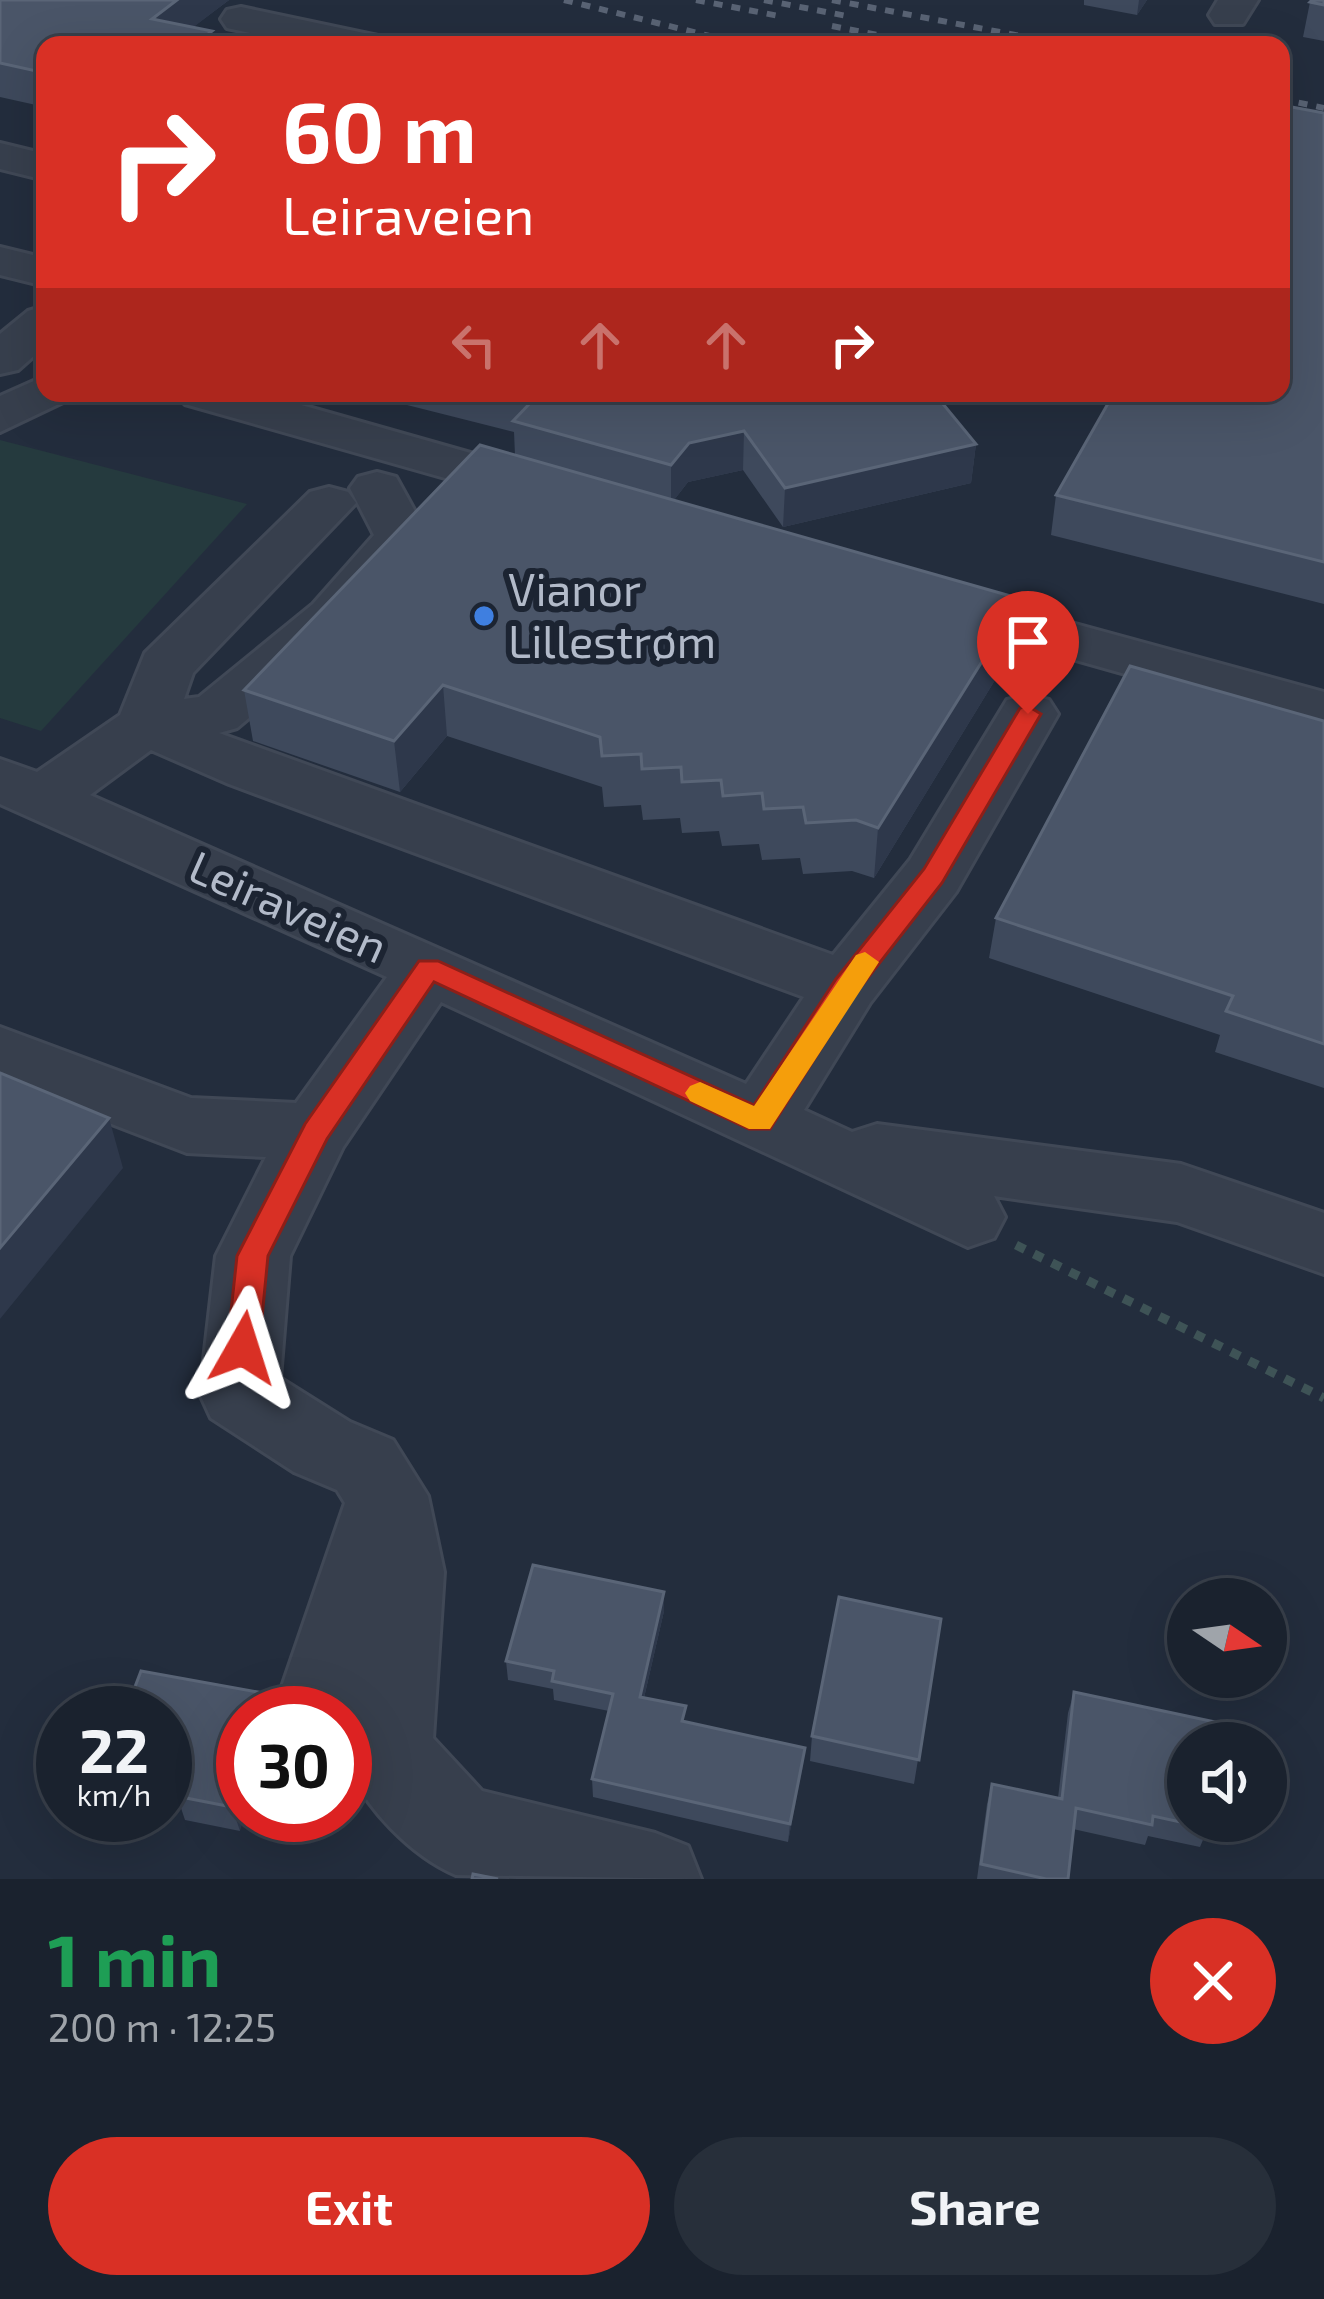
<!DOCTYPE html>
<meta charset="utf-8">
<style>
:root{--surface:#1a222e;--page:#272f3a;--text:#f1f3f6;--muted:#9fa4aa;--line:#383f4a;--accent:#d93025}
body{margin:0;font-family:"Exo 2",sans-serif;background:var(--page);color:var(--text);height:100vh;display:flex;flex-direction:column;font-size:45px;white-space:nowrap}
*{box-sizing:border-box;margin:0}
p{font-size:39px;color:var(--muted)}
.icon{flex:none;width:66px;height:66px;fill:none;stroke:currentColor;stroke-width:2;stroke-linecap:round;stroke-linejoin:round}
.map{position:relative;height:1879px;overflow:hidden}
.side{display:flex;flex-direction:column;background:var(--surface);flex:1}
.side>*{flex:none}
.banner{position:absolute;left:36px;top:36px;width:1254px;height:366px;border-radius:24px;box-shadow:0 12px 48px #0002,0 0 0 3px var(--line);background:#d93025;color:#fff;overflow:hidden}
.needle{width:78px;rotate:103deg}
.buttons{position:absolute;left:1167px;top:1578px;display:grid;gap:24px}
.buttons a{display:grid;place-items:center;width:120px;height:120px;border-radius:50%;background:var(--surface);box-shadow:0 12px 48px #0002,0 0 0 3px var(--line);font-size:60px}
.speed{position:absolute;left:36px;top:1686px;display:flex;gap:24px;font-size:60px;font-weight:700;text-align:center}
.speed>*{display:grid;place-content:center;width:156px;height:156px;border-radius:50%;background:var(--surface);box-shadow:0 12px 48px #0002,0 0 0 3px var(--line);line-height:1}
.speed small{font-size:30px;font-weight:400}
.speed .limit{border:18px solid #d22;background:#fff;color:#111}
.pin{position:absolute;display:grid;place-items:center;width:102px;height:102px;color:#fff;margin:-123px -51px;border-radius:50% 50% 50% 0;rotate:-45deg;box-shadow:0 0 12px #0007}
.pin .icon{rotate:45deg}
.me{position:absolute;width:132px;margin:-66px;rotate:6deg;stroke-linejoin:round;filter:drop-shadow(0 0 9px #0008)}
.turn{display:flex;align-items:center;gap:42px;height:252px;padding:0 48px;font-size:54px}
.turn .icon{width:156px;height:156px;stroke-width:2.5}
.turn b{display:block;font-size:84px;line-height:102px}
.lanes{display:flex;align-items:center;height:114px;padding:0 48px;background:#0003;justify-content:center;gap:60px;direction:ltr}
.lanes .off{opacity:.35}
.round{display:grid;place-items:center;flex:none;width:126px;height:126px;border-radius:63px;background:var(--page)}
.headline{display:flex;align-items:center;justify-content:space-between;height:204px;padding:0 48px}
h1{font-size:72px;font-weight:700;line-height:90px;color:#1e9e55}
.button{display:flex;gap:24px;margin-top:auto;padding:24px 48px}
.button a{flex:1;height:138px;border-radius:72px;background:var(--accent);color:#fff;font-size:48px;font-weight:700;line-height:138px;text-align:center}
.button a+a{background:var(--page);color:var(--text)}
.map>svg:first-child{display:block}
.green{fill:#253a3e}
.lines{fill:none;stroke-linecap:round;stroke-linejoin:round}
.minor-casing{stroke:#404856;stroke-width:6}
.path{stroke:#3e5356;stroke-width:9;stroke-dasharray:10 10;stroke-linecap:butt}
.minor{fill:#373f4d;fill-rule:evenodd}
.rail{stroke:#596374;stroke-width:6;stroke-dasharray:9 9;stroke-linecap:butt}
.wall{fill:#3e495c}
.shaded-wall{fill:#2e384b}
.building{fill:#4a5568;stroke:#5a6577;stroke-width:3}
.route{fill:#d93025;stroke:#8d1f18;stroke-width:3}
.slow{fill:#f59e0b}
.shop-dot{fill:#3f7fe0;stroke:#1c2432;stroke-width:4.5}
.labels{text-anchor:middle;stroke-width:12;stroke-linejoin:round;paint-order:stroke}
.poi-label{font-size:45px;fill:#b2bac9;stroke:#1c2432;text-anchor:start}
.street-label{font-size:45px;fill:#b2bac9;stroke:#1c2432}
</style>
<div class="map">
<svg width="1324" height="1879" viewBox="0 0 1324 1879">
<rect width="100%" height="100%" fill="#232d3d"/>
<path class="green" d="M0 440 247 504 41 731 0 718Z"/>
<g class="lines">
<defs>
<path id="minor" d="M1218 0H1258L1243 24H1215L1209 15Z
M241 7 378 36 384 45H306L227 28 221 19 227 10Z
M0 143 45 154V180L0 169Z
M0 247 45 258V286L0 275Z
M45 306V346L18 370 0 374V334L28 311Z
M45 376V393H69L63 402 0 432V396Z
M178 393H259L566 480 574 491 566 502 547 507 185 404Z
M377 472 396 477 428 535C384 615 305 670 237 728L219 733 833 955 910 860 1007 700 1028 695 1049 700 1058 714 956 892 870 1003 804 1110 852 1132 877 1124 1181 1164 1324 1213V1274L1177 1222 994 1196 1005 1217 994 1238 968 1247 441 1002 343 1147 290 1256 280 1378 350 1422 393 1440 428 1496 444 1572 433 1738 482 1791 655 1833 688 1846 701 1879 456 1875C413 1857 361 1806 347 1760 342 1746 345 1728 345 1713H273L345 1503 337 1490 294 1472 211 1418 200 1394 216 1256 266 1157 187 1153 0 1081V1027L191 1098 296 1103 387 977 0 804V759L37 772 120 715 145 653 310 492 329 487 348 492 356 503 193 673 184 699 199 697 313 604 374 535 350 488 358 477ZM151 750 229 784 804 997 746 1084 90 795Z
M929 584 1324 692V730L909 613 901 601 909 589Z"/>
</defs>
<use href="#minor" class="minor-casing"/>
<path class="path" d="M1016 1245 1324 1398"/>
<use href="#minor" class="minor"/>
<path class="rail" d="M564 0 746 45
M696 0 779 16
M764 0 852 17
M832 0 1068 45
M832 26 928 45
M1281 99 1324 108"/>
</g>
<path class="wall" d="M0 0H229L193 27 212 31 214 45H45V107L0 97Z
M1084 0H1147L1137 15 1084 5Z
M1324 0V41L1303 37 1310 2Z
M1324 113V604L1051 535 1056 495 1108 403 1066 393H1281Z
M406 393H934L976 444 971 483 783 527 743 470 688 482 674 500 1021 599 1014 649 874 878 852 871 803 874 800 858 762 860 759 844 722 846 719 831 682 833 680 818 643 820 641 805 604 807 602 787 447 736 400 792 253 741 244 690 515 455 514 432 407 405Z
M1324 721V1088L1215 1052 1220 1035 989 958 996 918Z
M664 1611 644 1698 685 1722 805 1748 788 1842 593 1797 592 1779 609 1711 554 1700 553 1689 508 1680 506 1661Z
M941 1619 914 1784 810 1761 812 1736Z
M1074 1692 1208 1828 1200 1847 1148 1836 1145 1845 1073 1829 1068 1879H977L987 1804 992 1784 1058 1798 1068 1713Z
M269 1694 274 1713H243L240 1831 185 1820 179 1802 165 1800V1713Z"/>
<path class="shaded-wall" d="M177 0H229L170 45 152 19Z
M1139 0H1147L1137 15Z
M212 31 214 45H194Z
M744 431 743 470 688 482 671 504V465L689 443Z
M976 444 971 483 783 527 785 488Z
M1021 599 1014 649 874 878 878 828Z
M443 685 447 736 400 792 394 741Z
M109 1118 123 1168 0 1319V1248Z
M664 1592V1611L640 1715V1697Z
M269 1694 274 1713H263Z
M805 1748 803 1766 788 1842 790 1824Z
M243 1774V1815H245L240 1831 232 1807Z"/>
<path class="building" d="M0 0H177L152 19 212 31 194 45H45V73L0 63Z
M1312 0H1324V5L1310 2Z
M1281 105 1324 113V562L1056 495 1114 393H1281Z
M509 393H934L976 444 785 488 744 431 689 443 671 465 513 421 534 399Z
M480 445 1021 599 878 828 856 820 806 823 803 807 764 809 762 793 723 796 721 780 682 782 681 767 642 769 641 754 602 756 600 737 443 685 394 741 244 690Z
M1130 666 1324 721V1044L1226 1011 1233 996 996 918Z
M0 1073 109 1118 0 1248Z
M533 1565 664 1592 640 1697 686 1706 682 1721 805 1748 790 1824 592 1779 613 1694 552 1681 554 1671 506 1661Z
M839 1597 941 1619 919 1760 812 1736Z
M141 1671 269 1694 263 1713H243V1774L232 1807 176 1796 181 1781 165 1778V1713H125Z
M1074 1692 1215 1722 1214 1743H1188V1821H1209L1208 1828 1153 1816 1152 1825 1076 1808 1068 1879H1046L981 1864 992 1784 1062 1799Z
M473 1874 498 1879H472Z"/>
<path class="route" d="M1028 706 1041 714 942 883 856 993 770 1129H749L434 982 327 1139 268 1256 259 1348 255 1357H232L227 1348 237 1256 305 1124 419 961H438L754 1105 836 979 924 869 1020 708Z"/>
<path class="slow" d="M865 952 879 962 770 1129H749L690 1101 685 1093 690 1086 700 1082 754 1106 856 955Z"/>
<circle class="shop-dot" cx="484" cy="616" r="12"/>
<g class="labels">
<g class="poi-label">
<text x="508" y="606">Vianor<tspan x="508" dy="52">Lillestrøm</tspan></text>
</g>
<g class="street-label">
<text transform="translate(288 907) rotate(24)" y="16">Leiraveien</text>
</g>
</g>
</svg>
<div class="buttons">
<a><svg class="needle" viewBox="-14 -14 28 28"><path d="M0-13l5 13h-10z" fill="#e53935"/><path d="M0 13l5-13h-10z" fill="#9fa4aa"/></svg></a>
<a><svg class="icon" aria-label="sound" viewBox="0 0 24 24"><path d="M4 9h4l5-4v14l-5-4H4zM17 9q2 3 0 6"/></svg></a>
</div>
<div class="speed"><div>22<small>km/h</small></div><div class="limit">30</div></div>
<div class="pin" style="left:1028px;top:714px;background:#d93025"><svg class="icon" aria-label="arrive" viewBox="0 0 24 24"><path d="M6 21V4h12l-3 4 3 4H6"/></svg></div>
<svg class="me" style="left:243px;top:1348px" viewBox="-20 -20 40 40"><path d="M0-17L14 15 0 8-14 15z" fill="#d93025" stroke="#fff" stroke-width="4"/></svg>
<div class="banner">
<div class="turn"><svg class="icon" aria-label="right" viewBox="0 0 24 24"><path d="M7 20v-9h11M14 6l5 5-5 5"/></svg><div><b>60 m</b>Leiraveien</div></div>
<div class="lanes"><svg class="icon off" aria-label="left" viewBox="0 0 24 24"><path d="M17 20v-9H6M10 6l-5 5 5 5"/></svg><svg class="icon off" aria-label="ahead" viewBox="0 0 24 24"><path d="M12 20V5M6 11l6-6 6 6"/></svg><svg class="icon off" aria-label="ahead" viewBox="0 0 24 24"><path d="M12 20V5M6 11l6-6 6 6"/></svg><svg class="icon" aria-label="right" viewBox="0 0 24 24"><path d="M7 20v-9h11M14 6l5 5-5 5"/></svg></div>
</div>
</div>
<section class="side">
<div class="headline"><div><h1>1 min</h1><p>200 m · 12:25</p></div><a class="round" style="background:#d93025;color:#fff"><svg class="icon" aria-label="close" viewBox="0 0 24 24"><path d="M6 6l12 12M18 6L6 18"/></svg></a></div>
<div class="button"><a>Exit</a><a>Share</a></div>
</section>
